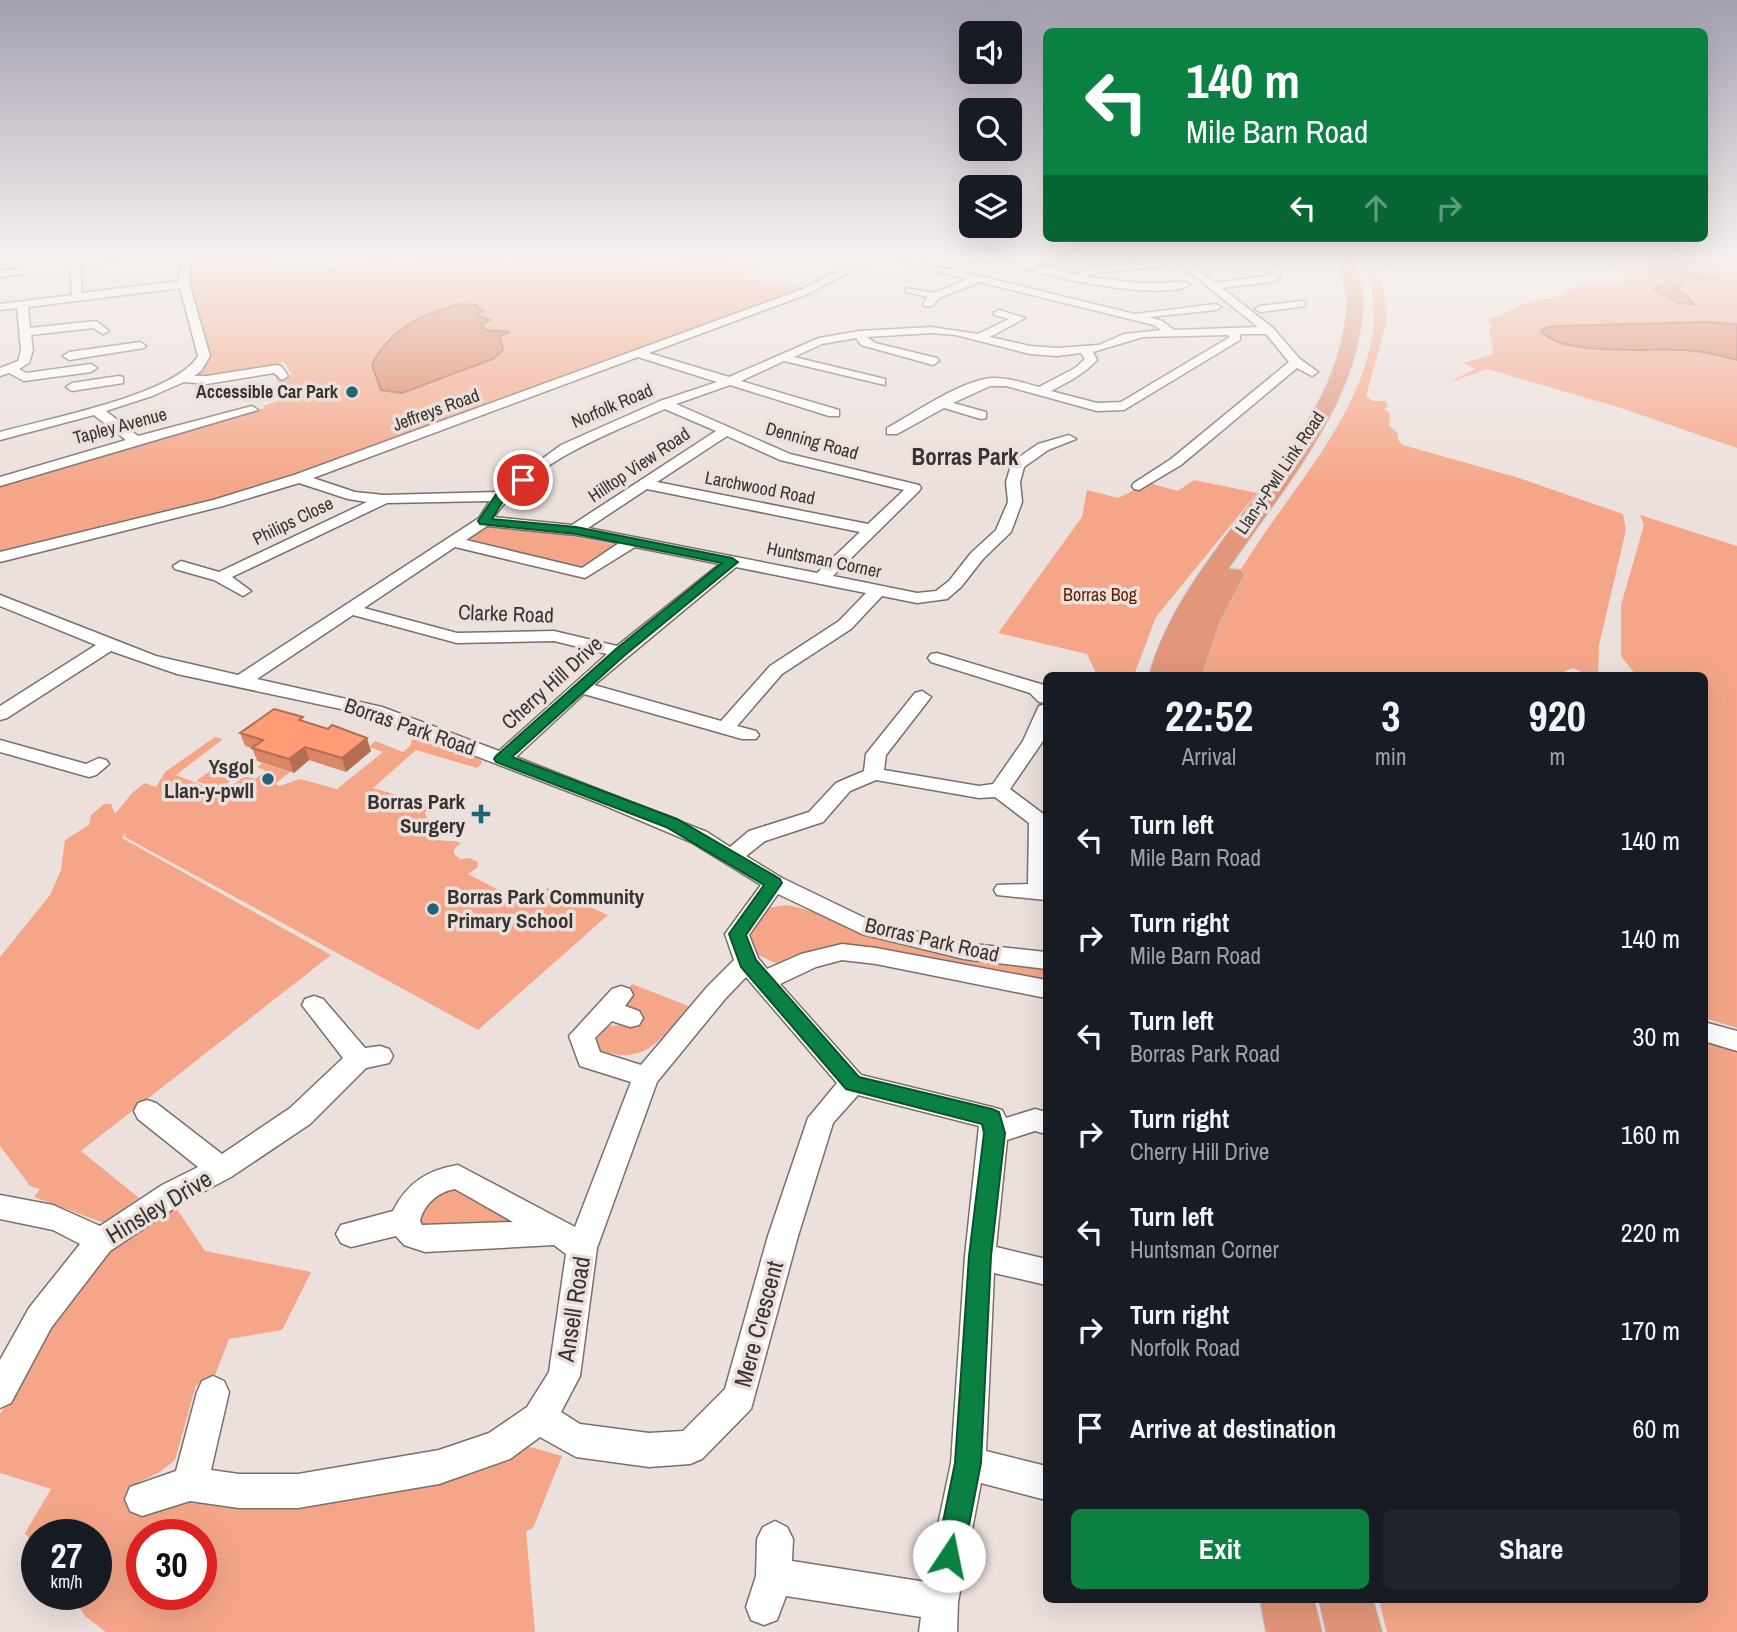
<!DOCTYPE html>
<style>
:root{--surface:#171b24;--page:#20242c;--text:#f1f3f6;--muted:#9ea1a6;--accent:#0b8043}
body{margin:0;font-family:"Archivo Narrow",sans-serif;background:var(--page);color:var(--text);height:100vh;display:flex;flex-direction:column;font-size:26px;white-space:nowrap}
*{box-sizing:border-box;margin:0}
p{font-size:23px;color:var(--muted)}
.icon{flex:none;width:38px;height:38px;fill:none;stroke:currentColor;stroke-width:2;stroke-linecap:round;stroke-linejoin:round}
.map{position:relative;flex:1;overflow:hidden}
.sheet{position:absolute;left:1043px;top:672px;width:665px;height:931px;display:flex;flex-direction:column;background:var(--surface);border-radius:10px;box-shadow:0 7px 28px #0002}
.sheet>*{flex:none}
.hud{position:absolute;left:1043px;top:28px;width:665px;height:214px;border-radius:10px;box-shadow:0 7px 28px #0002;background:#0b8043;color:#fff;overflow:hidden}
.buttons{position:absolute;left:959px;top:21px;display:grid;gap:14px}
.buttons a{display:grid;place-items:center;width:63px;height:63px;border-radius:10px;background:var(--surface);box-shadow:0 7px 28px #0002;font-size:35px}
.speed{position:absolute;left:21px;top:1519px;display:flex;gap:14px;font-size:35px;font-weight:700;text-align:center}
.speed>*{display:grid;place-content:center;width:91px;height:91px;border-radius:50%;background:var(--surface);box-shadow:0 7px 28px #0002;line-height:1}
.speed small{font-size:18px;font-weight:400}
.speed .limit{border:10px solid #d22;background:#fff;color:#111}
.pin{position:absolute;display:grid;place-items:center;width:60px;height:60px;color:#fff;margin:-30px;border:4px solid #fff;border-radius:50%;box-shadow:0 2px 7px #0007}
.me{position:absolute;width:77px;margin:-38px;rotate:11deg;stroke-linejoin:round;filter:drop-shadow(0 0 5px #0008)}
.turn{display:flex;align-items:center;gap:24px;height:147px;padding:0 28px;font-size:32px}
.turn .icon{width:91px;height:91px;stroke-width:2.5}
.turn b{display:block;font-size:49px;line-height:60px}
.lanes{display:flex;align-items:center;height:66px;padding:0 28px;background:#0003;justify-content:center;gap:35px;direction:ltr}
.lanes .off{opacity:.35}
.eta{display:flex;justify-content:space-evenly;align-items:center;height:119px;text-align:center}
.eta b{font-size:42px;font-weight:700;line-height:49px}
.cta{display:flex;gap:14px;margin-top:auto;padding:14px 28px}
.cta a{flex:1;height:80px;border-radius:10px;background:var(--accent);color:#fff;font-size:28px;font-weight:700;line-height:80px;text-align:center}
.cta a+a{background:var(--page);color:var(--text)}
ul{padding:0;list-style:none}
li{display:flex;align-items:center;gap:21px;height:98px;padding:0 28px}
li div{flex:1}
li b{display:block;font-size:26px}
li em{font-style:normal}
.map>svg:first-child{display:block}
.green{fill:#f5a688;fill-rule:evenodd}
.water{fill:#df805c;stroke:#ad694f;stroke-width:2}
.lines{fill:none;stroke-linecap:round;stroke-linejoin:round}
.minor-casing{stroke:#796f6b;stroke-width:3}
.highway-casing{stroke:#c3c2c1;stroke-width:2}
.minor{fill:#fff;fill-rule:evenodd}
.highway{fill:#e2967a;fill-rule:evenodd}
.wall{fill:#db8666}
.shaded-wall{fill:#b26d53}
.building{fill:#ff9c77;stroke:#b26d53;stroke-width:2}
.route{fill:#0b8043;stroke:#07532c;stroke-width:2}
.poi-dot{fill:#226477;stroke:#ece0dc;stroke-width:2.5}
.labels{text-anchor:middle;stroke-width:7;stroke-linejoin:round;paint-order:stroke}
.far-poi-label{font-size:18px;font-weight:bold;fill:#373331;stroke:#ece0dc;text-anchor:end}
.far-street-label{font-size:18px;fill:#373331;stroke:#ece0dc}
.far-park-label{font-size:18px;fill:#5a1e03;stroke:#ece0dc}
.street-label{font-size:21px;fill:#373331;stroke:#ece0dc}
.poi-label{font-size:21px;font-weight:bold;fill:#373331;stroke:#ece0dc;text-anchor:end}
.far-district-label{font-size:23px;font-weight:bold;fill:#373331;stroke:#ece0dc}
.near-street-label{font-size:24px;fill:#373331;stroke:#ece0dc}
</style>
<div class="map">
<svg width="1737" height="1632" viewBox="0 0 1737 1632">
<rect width="100%" height="100%" fill="#ece0dc"/>
<path class="green" d="M189 258H283L273 272 321 270 377 259 407 262 446 258H618L669 265 686 258H736L731 261 755 269 741 278 804 288 675 338 294 475 213 500 0 553V484L51 466 265 408 263 406 283 399 276 378 292 375 284 362 233 373 217 374V377H198L209 357 186 281Z
M1365 258H1375V264H1396L1376 273 1385 293 1386 323 1366 396 1373 401H1386L1388 407 1384 409 1390 413 1389 425 1398 434V440L1403 445 1516 477 1623 514 1626 530 1599 645 1598 675H1588L1573 668 1554 676H1197C1209 643 1219 606 1237 576 1284 495 1366 417 1374 321 1375 301 1370 278 1365 258Z
M1590 258H1644L1663 268 1661 277 1666 284 1655 289 1675 301 1682 294 1675 287 1685 279 1720 278 1691 271H1671L1668 268 1692 264 1685 262 1687 259 1703 262 1716 258H1737V324L1706 322 1563 326 1549 341C1611 355 1675 343 1737 360V448L1618 407 1487 369 1445 384 1475 369 1463 363 1494 354 1489 329 1493 326 1488 320 1531 301 1558 297 1581 283 1608 286 1631 279Z
M1194 480 1257 493 1156 617 1134 675 1096 673 1087 654 998 633 1082 517 1087 490 1118 498 1149 483 1178 491Z
M1640 515 1737 546V1028L1705 1018 1704 676 1636 675 1621 656V605L1644 525Z
M484 527 564 535 617 545 594 566 577 569 468 539Z
M215 737 223 739 176 775 217 791H224L245 776 255 779 266 771 257 767 262 763 290 772 275 784 279 786 300 779 337 789 383 752 369 747 375 741 403 752 410 746 413 737 428 738 481 760 482 763 477 768 416 750 373 788 432 805 425 813 427 819 441 831 434 838C444 843 452 839 461 843L454 849V854L460 859 469 858 478 862 477 868 468 874 527 905 547 888 608 915 478 1030 125 837 126 832 122 838 331 955 81 1151 139 1198 104 1223 34 1197 40 1189 30 1186 0 1146V957L50 895 61 870 65 840 89 825 91 815 104 804H111L115 814 132 793 145 783 156 787 165 772Z
M220 764 243 772 220 789 196 781Z
M785 905C818 909 845 928 876 938 932 955 988 965 1046 964V984L1029 978 880 952 780 965 758 955 749 945 746 925 768 908Z
M632 984 691 1007C658 1038 649 1067 597 1050L591 1035C603 1026 614 1023 629 1027L624 995Z
M1705 1037 1737 1047V1632H1387L1379 1600H1704Z
M444 1183 518 1220 510 1224 416 1229V1205Z
M173 1203 205 1251 311 1272 282 1330 229 1339 212 1383 196 1385 175 1460 160 1472 137 1483 132 1510 523 1445 562 1456 533 1528 526 1531 535 1632H106L86 1617 70 1594H96V1535H37V1550L25 1533 51 1489 0 1473V1414L13 1394 33 1348 107 1248ZM142 1535H201V1594H142Z"/>
<path class="water" d="M1644 258H1716L1703 262 1687 259 1685 262 1693 263 1669 269 1721 278 1686 279 1676 287 1694 304 1679 303 1654 289 1666 284 1665 280 1650 273 1651 270 1663 268Z
M460 304 477 305V308L483 311 476 315 490 320 482 324 485 330 510 332 500 336 503 350 493 359 402 393 381 390 372 365C390 328 423 314 460 304Z
M1706 322 1737 324V360C1720 355 1701 351 1683 350 1649 348 1562 357 1541 331L1547 327 1563 326Z"/>
<g class="lines">
<defs>
<path id="minor" d="M96 258 119 259 114 262 80 265 82 293 179 281 181 258H191L189 283 210 356 201 371 194 376H207L277 365 281 366 288 376 282 380 274 373 207 384 184 382 152 396 106 411 138 436 252 406 258 410 0 486V477L126 440 94 415 0 440V432C46 419 175 395 198 356L180 288 28 307 30 328 96 321 109 331 103 334 93 328 31 335 33 350 29 363 19 369 26 373 91 364 97 368 91 372 24 381 9 373 0 376V368L18 361 21 350 17 308 0 310V304L72 295 70 263Z
M864 258H876L808 294 649 353 729 377 819 338 859 331 931 327 978 334 1009 319 995 315 993 313 999 310 1025 318 990 337 1030 346 1057 348 1099 345 1124 334 1161 330 1154 325 980 282 939 298 932 306H924L923 304 928 297 906 292V288L934 293 968 279 889 258C910 258 936 270 952 269 967 268 980 258 996 258L963 272 1135 314 1216 304 1221 307 1216 310 1149 317 1162 321 1174 330 1258 327 1172 258H1183L1215 283 1267 276 1271 274 1252 258H1263L1280 271 1279 278 1270 282 1222 288 1273 328 1300 359 1318 372 1312 376 1297 368 1181 465 1139 490 1134 489 1132 486 1134 483 1171 459 1289 362 1266 334H1240V340L1124 410 1097 411 1006 386H990L953 403 986 412V418L981 419 944 408 897 434H887V428C915 413 960 381 991 378 1007 377 1023 383 1039 387L1075 368 1085 359 1081 353 1057 356 1030 354 956 335 931 333 867 337 875 343 937 358 939 361 933 365 861 345 856 338 822 344 794 357 885 379V385L784 361 741 381 839 410V416H829L730 385 676 404 790 454 919 485 921 488 919 491 833 576 917 593 936 591 949 581 971 553 996 530 1008 502 1006 482 1012 462 1038 444 1069 435 1076 439 1048 450 1024 467 1020 482 1022 502 1011 532 983 559 961 587 947 599 917 603 882 596 851 629 782 674 737 726 756 731 759 735 756 739H742L584 694 516 757 707 832 730 847 749 831 809 812 836 783 864 771 866 754 915 693 922 691 931 697 886 755 884 770 979 786 993 784 1023 741 1037 710 1039 706 1046 704V732L1043 741 1010 789 1046 816V900L997 895 994 890 997 885 1028 884 1029 823 995 797 979 798 876 780 850 791 823 822 765 841 746 856 782 878 869 920 964 943 1046 952V969L964 959 862 934 778 894 749 935 758 958 767 969 801 954 842 944 876 948 1046 980V998L876 964 842 960 816 967 780 984 861 1075 992 1107 1002 1110 1006 1118 1035 1109 1046 1112V1134L1035 1131 1007 1140 996 1247 1046 1259V1285L994 1273 986 1451 1046 1466V1500L981 1483 958 1602 957 1632H919L921 1617 786 1596 777 1620 764 1625 751 1620 746 1607 756 1576 757 1539 763 1527 775 1521 787 1527 793 1539 792 1561 926 1582 951 1463 965 1256 979 1126 858 1095 833 1123 798 1236 751 1409 702 1459 690 1464 649 1467 576 1457 540 1437 510 1459 439 1484 298 1508H239L190 1501 142 1516 130 1511 125 1499 130 1487 176 1471 197 1392 202 1381 213 1376 224 1381 229 1392 211 1470 239 1474H298L439 1450 489 1433 527 1407 549 1372 566 1254 554 1245 425 1252 404 1245 396 1236 351 1247 341 1243 336 1234 341 1225 393 1211C407 1183 427 1170 458 1165L575 1227 631 1082 580 1066 569 1036 612 989 621 986 630 989 633 995 625 1006 639 1011 643 1018 639 1025 630 1027 612 1021 595 1038 600 1052 641 1065 707 987 734 960 725 934 761 885 691 842 601 804 369 715 177 674 111 651 7 718 0 720V706L96 645 0 606V595L156 656 238 675 479 518 490 501 387 503 232 577 251 591 243 596 214 580 175 569 173 566 181 561 219 572 367 502 348 499 299 483 223 506 0 562V552L213 500 294 475 800 290ZM1228 335 1230 337 1121 402 1097 403 1051 391C1068 382 1084 374 1097 360L1093 352 1143 337ZM638 357 717 382 660 401 561 445 497 492 384 495 355 492 313 478ZM665 409 716 431 572 525 494 517C531 462 606 435 665 409ZM727 436 780 460 904 490 868 524 657 482ZM647 489 860 532 817 573 588 528ZM487 526 575 535 619 543 582 568 466 540ZM455 547 585 578 635 547 720 564 617 646 554 631 457 633 364 608ZM736 567 866 593 839 621 770 666 721 721 594 685ZM353 615 457 643 554 641 607 654 499 751 382 707 257 679ZM746 977 837 1083 808 1118 768 1236 725 1389 683 1431 649 1433 580 1424 561 1412 580 1376 597 1248 657 1082 725 999ZM455 1189 513 1222 422 1225 420 1221C424 1204 438 1192 455 1189Z
M1005 258H1018L1074 275 1096 267 1159 261 1163 262V266L1097 273 1086 277 1142 283 1185 282 1190 285C1165 302 1030 277 1005 258Z
M18 269 22 270V274L0 277V271Z
M1301 301 1305 302V306L1260 312 1255 309 1260 306Z
M140 342 146 346 144 348 69 360 63 356 69 352Z
M119 376 123 377V383L72 391 66 387 72 383Z
M937 653 1044 685 1046 688V703L1039 702 1030 693 931 662 928 658 931 654Z
M0 740 86 764 99 758 106 760 109 764 96 775 89 777 0 752Z
M314 996 323 999 365 1048 380 1046 389 1049 393 1056 389 1063 366 1068 310 1124 231 1177 182 1203 110 1251 51 1328 11 1403 0 1408V1360L29 1308 80 1244 53 1230 0 1219V1195L53 1205 100 1226 162 1185 198 1167 138 1119 134 1111 138 1103 147 1100 156 1103 222 1154 290 1108 343 1058 302 1005 305 999Z
M1704 1022 1737 1031V1051L1704 1041Z"/>
<path id="highway" d="M1340 258H1354C1357 273 1363 290 1363 305 1359 403 1281 491 1228 569L1241 570 1244 575 1220 621 1201 676H1149C1185 542 1339 446 1347 305 1347 290 1342 273 1340 258Z
M1260 1600H1314L1322 1632H1266Z
M1319 1600H1373L1382 1632H1326Z"/>
</defs>
<use href="#minor" class="minor-casing"/>
<use href="#highway" class="highway-casing"/>
<use href="#minor" class="minor"/>
<use href="#highway" class="highway"/>
</g>
<path class="wall" d="M305 722 371 751 346 772 309 760 294 773 257 761 252 748 245 746 240 733Z"/>
<path class="shaded-wall" d="M367 738 371 751 346 772 342 758Z
M305 747 309 760 294 773 289 759Z"/>
<path class="building" d="M274 709 303 717 299 720 328 729 332 725 367 738 342 758 305 747 289 759 252 748 263 740 240 733Z"/>
<linearGradient id="sky" x2="0" y2="1"><stop stop-color="#a49fb0"/><stop offset="0.53" stop-color="#f6f1ef"/><stop offset="1" stop-color="#f6f1ef" stop-opacity="0"/></linearGradient>
<rect width="1737" height="486" fill="url(#sky)"/>
<path class="route" d="M523 476 528 480 526 482 505 498 492 519 576 527 732 558 738 562 625 655 512 757 677 819 780 879 782 883 746 935 756 960 859 1077 992 1109 999 1112 1005 1133 991 1256 981 1463 963 1556 959 1565 949 1569 940 1565 936 1556 955 1463 969 1256 984 1133 982 1124 846 1089 741 967 729 934 764 885 666 827 496 762 494 759 496 756 616 649 722 563 576 534 480 524 478 521 497 493Z"/>
<g class="poi-dot">
<circle cx="352" cy="392" r="7"/>
<circle cx="268" cy="779" r="7"/>
<path d="M477.5 803.5h7v7h7v7h-7v7h-7v-7h-7v-7h7z"/>
<circle cx="433" cy="909" r="7"/>
</g>
<g class="labels">
<g class="far-poi-label">
<text x="338" y="398">Accessible Car Park</text>
</g>
<g class="far-street-label">
<text transform="translate(612 406) rotate(-23)" y="6">Norfolk Road</text>
<text transform="translate(436 410) rotate(-20)" y="6">Jeffreys Road</text>
<text transform="translate(120 426) rotate(-15)" y="6">Tapley Avenue</text>
<text transform="translate(812 441) rotate(16)" y="6">Denning Road</text>
<text transform="translate(639 465) rotate(-34)" y="6">Hilltop View Road</text>
<text transform="translate(1280 473) rotate(-56)" y="6">Llan-y-Pwll Link Road</text>
<text transform="translate(760 488) rotate(11)" y="6">Larchwood Road</text>
<text transform="translate(293 521) rotate(-26)" y="6">Philips Close</text>
<text transform="translate(824 560) rotate(12)" y="6">Huntsman Corner</text>
</g>
<g class="far-park-label">
<text x="1100" y="601">Borras Bog</text>
</g>
<g class="street-label">
<text transform="translate(506 614) rotate(2)" y="7">Clarke Road</text>
<text transform="translate(552 683) rotate(-42)" y="7">Cherry Hill Drive</text>
<text transform="translate(410 727) rotate(19)" y="7">Borras Park Road</text>
<text transform="translate(932 940) rotate(13)" y="7">Borras Park Road</text>
</g>
<g class="poi-label">
<text x="254" y="774">Ysgol<tspan x="254" dy="24">Llan-y-pwll</tspan></text>
<text x="465" y="809">Borras Park<tspan x="465" dy="24">Surgery</tspan></text>
<text x="447" y="904" text-anchor="start">Borras Park Community<tspan x="447" dy="24">Primary School</tspan></text>
</g>
<g class="far-district-label">
<text x="965" y="465">Borras Park</text>
</g>
<g class="near-street-label">
<text transform="translate(159 1207) rotate(-31)" y="8">Hinsley Drive</text>
<text transform="translate(574 1309) rotate(-81)" y="8">Ansell Road</text>
<text transform="translate(759 1324) rotate(-75)" y="8">Mere Crescent</text>
</g>
</g>
</svg>
<div class="buttons">
<a><svg class="icon" aria-label="sound" viewBox="0 0 24 24"><path d="M4 9h4l5-4v14l-5-4H4zM17 9q2 3 0 6"/></svg></a>
<a><svg class="icon" aria-label="search" viewBox="0 0 24 24"><circle cx="10" cy="10" r="6"/><path d="M15 15l6 6"/></svg></a>
<a><svg class="icon" aria-label="layers" viewBox="0 0 24 24"><path d="M12 4l9 5-9 5-9-5zM3 14l9 5 9-5"/></svg></a>
</div>
<div class="speed"><div>27<small>km/h</small></div><div class="limit">30</div></div>
<div class="pin" style="left:523px;top:480px;background:#d93025"><svg class="icon" aria-label="arrive" viewBox="0 0 24 24"><path d="M6 21V4h12l-3 4 3 4H6"/></svg></div>
<svg class="me" style="left:949px;top:1556px" viewBox="-20 -20 40 40"><circle r="19" fill="#fff"/><path d="M0-13L10 11 0 6-10 11z" fill="#0b8043"/></svg>
<div class="hud">
<div class="turn"><svg class="icon" aria-label="left" viewBox="0 0 24 24"><path d="M17 20v-9H6M10 6l-5 5 5 5"/></svg><div><b>140 m</b>Mile Barn Road</div></div>
<div class="lanes"><svg class="icon" aria-label="left" viewBox="0 0 24 24"><path d="M17 20v-9H6M10 6l-5 5 5 5"/></svg><svg class="icon off" aria-label="ahead" viewBox="0 0 24 24"><path d="M12 20V5M6 11l6-6 6 6"/></svg><svg class="icon off" aria-label="right" viewBox="0 0 24 24"><path d="M7 20v-9h11M14 6l5 5-5 5"/></svg></div>
</div>
<section class="sheet">
<div class="eta">
<div><b>22:52</b><p>Arrival</p></div>
<div><b>3</b><p>min</p></div>
<div><b>920</b><p>m</p></div>
</div>
<ul>
<li><svg class="icon" aria-label="left" viewBox="0 0 24 24"><path d="M17 20v-9H6M10 6l-5 5 5 5"/></svg><div><b>Turn left</b><p>Mile Barn Road</p></div><em>140 m</em></li>
<li><svg class="icon" aria-label="right" viewBox="0 0 24 24"><path d="M7 20v-9h11M14 6l5 5-5 5"/></svg><div><b>Turn right</b><p>Mile Barn Road</p></div><em>140 m</em></li>
<li><svg class="icon" aria-label="left" viewBox="0 0 24 24"><path d="M17 20v-9H6M10 6l-5 5 5 5"/></svg><div><b>Turn left</b><p>Borras Park Road</p></div><em>30 m</em></li>
<li><svg class="icon" aria-label="right" viewBox="0 0 24 24"><path d="M7 20v-9h11M14 6l5 5-5 5"/></svg><div><b>Turn right</b><p>Cherry Hill Drive</p></div><em>160 m</em></li>
<li><svg class="icon" aria-label="left" viewBox="0 0 24 24"><path d="M17 20v-9H6M10 6l-5 5 5 5"/></svg><div><b>Turn left</b><p>Huntsman Corner</p></div><em>220 m</em></li>
<li><svg class="icon" aria-label="right" viewBox="0 0 24 24"><path d="M7 20v-9h11M14 6l5 5-5 5"/></svg><div><b>Turn right</b><p>Norfolk Road</p></div><em>170 m</em></li>
<li><svg class="icon" aria-label="arrive" viewBox="0 0 24 24"><path d="M6 21V4h12l-3 4 3 4H6"/></svg><div><b>Arrive at destination</b></div><em>60 m</em></li>
</ul>
<div class="cta"><a>Exit</a><a>Share</a></div>
</section>
</div>
